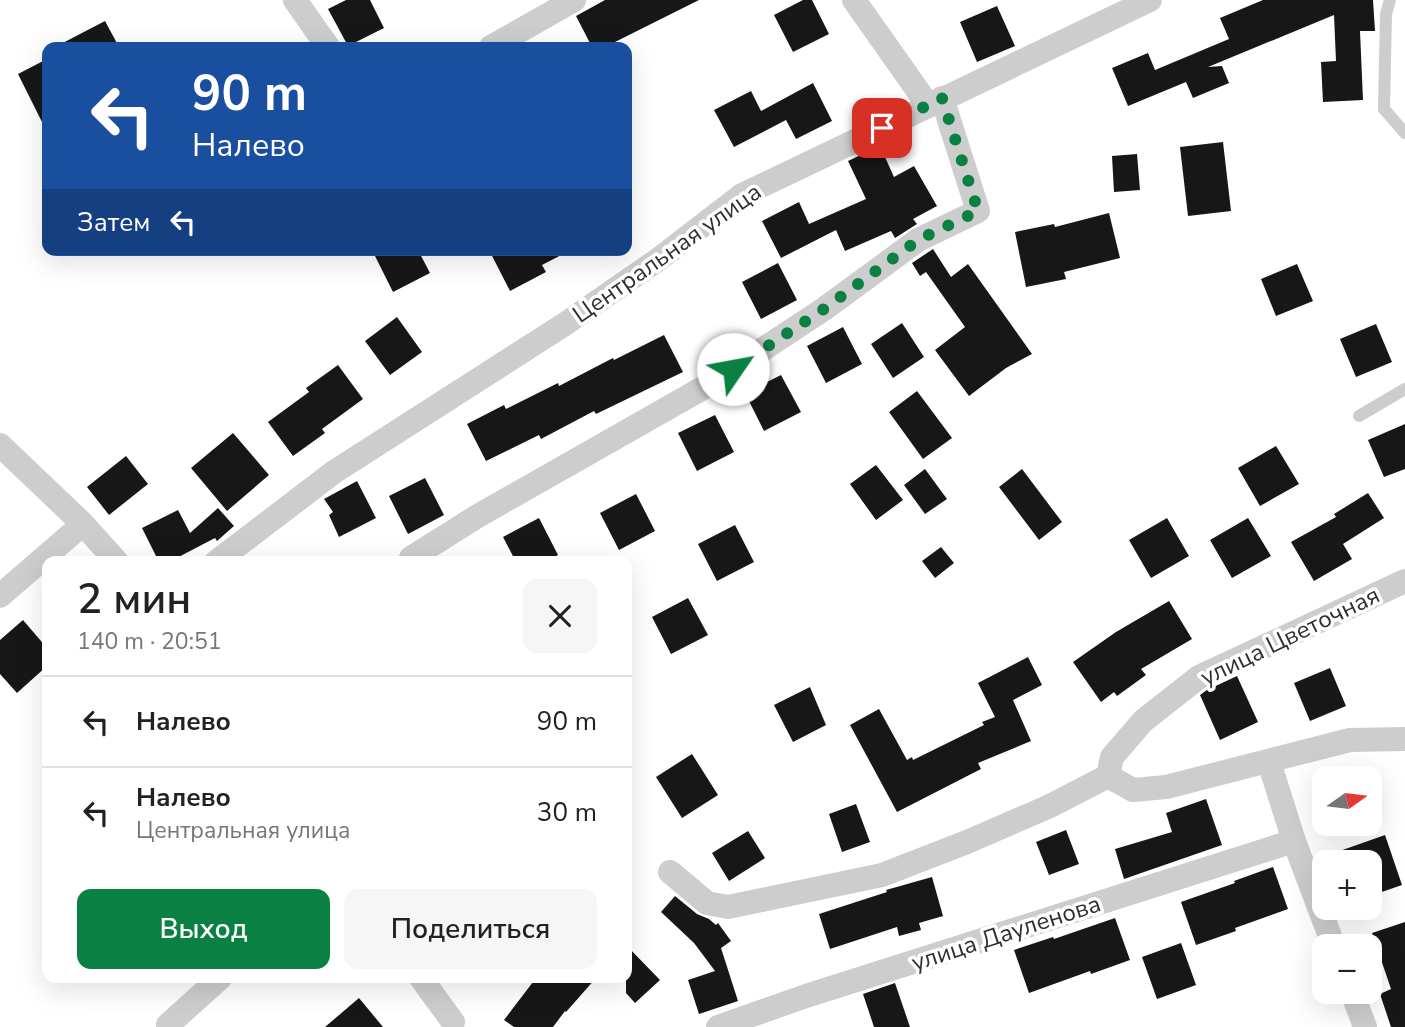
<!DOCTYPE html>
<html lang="ru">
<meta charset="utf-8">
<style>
:root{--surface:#fff;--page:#f6f6f6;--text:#222;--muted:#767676;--line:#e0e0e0;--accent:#0b8043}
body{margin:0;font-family:"Nunito Sans",sans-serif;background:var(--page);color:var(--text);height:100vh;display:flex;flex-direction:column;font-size:26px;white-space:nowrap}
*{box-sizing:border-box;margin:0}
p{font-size:23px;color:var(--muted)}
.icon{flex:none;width:38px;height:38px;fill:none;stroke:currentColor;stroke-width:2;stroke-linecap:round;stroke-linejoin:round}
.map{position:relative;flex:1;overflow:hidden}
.sheet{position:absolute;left:42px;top:556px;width:590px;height:427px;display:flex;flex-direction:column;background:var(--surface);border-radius:14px;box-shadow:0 7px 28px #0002}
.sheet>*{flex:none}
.guide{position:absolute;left:42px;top:42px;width:590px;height:214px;border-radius:14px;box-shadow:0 7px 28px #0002;background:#1a4fa0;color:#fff;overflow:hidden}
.needle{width:46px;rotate:76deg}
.tools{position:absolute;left:1312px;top:766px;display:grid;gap:14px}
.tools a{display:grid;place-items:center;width:70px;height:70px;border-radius:14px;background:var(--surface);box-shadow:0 7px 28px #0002;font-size:35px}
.pin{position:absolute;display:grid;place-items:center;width:60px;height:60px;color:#fff;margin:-30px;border-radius:14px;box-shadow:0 4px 10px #0006}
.me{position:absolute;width:77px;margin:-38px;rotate:57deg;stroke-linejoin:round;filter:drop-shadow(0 0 5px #0008)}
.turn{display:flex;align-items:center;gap:24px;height:147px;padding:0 35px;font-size:32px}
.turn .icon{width:91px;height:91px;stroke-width:2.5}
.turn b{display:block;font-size:49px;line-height:60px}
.then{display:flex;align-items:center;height:66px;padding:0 35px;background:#0003;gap:14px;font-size:26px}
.round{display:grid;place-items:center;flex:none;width:74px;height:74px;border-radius:14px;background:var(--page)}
.head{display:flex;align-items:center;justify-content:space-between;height:119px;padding:0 35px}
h1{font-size:42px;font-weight:600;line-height:52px}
.cta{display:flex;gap:14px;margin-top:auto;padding:14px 35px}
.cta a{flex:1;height:80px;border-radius:14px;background:var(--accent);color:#fff;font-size:28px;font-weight:600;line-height:80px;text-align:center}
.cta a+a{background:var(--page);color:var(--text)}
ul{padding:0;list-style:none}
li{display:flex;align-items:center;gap:21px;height:91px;padding:0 35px;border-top:2px solid var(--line)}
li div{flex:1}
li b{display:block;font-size:26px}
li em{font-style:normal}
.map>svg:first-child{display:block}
.building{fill:#171717}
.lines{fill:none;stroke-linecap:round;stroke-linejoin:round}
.lane{stroke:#cdcdcd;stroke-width:12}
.street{stroke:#cdcdcd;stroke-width:24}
.route{stroke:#0b8043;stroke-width:12;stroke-dasharray:0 21.6}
.labels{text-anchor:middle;stroke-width:7;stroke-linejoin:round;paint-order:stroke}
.street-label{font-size:24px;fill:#303030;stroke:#fff}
</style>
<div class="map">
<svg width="1405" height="1027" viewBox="0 0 1405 1027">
<rect width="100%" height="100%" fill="#fff"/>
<path class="building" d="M346 0H370L384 28 348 46 328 9Z
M605 0H699L605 47H592L576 16Z
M803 0H812L829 34 793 52 774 15Z
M1263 0H1373L1375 31H1360L1363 100 1323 102 1321 62 1336 61 1334 15 1208 67 1222 66 1229 83 1193 98 1186 82 1128 106 1112 68 1148 53 1155 70 1229 39 1220 18Z
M997 6 1015 46 977 62 960 22Z
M105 21 119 47H55Z
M47 59V132L18 74Z
M813 83 832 121 796 139 786 120 734 147 714 110 751 91 761 111Z
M1223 142 1231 211 1188 216 1180 147Z
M880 146 894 177 914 166 937 206 913 219 917 224 895 238 891 231 845 251 836 230 781 258 762 221 799 202 809 224 866 199 848 161Z
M1137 154 1140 190 1114 192 1112 156Z
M1109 213 1120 258 1064 272 1066 279 1026 287 1015 232 1054 224 1055 227Z
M933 249 951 277 968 264 1032 354 1006 368 969 396 935 350 965 327 926 272 920 276 912 263Z
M372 250H418L430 273 393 292Z
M489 250H571L542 265 546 272 510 291Z
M778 263 797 300 761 319 742 282Z
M1297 264 1313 301 1276 316 1261 279Z
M397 317 422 352 390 375 365 341Z
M902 323 924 357 893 378 871 344Z
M1376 324 1392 362 1356 377 1340 339Z
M843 327 862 364 826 383 807 346Z
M664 335 683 372 596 414 594 411 541 439 539 435 486 461 467 424 504 405 506 409 558 383 559 386 613 358 614 360Z
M338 365 363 399 322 429 325 433 293 456 268 422 309 392 306 388Z
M781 375 801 412 764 431 745 393Z
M917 391 952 438 923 459 889 412Z
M715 415 734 452 697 471 678 433Z
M1405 424V469L1384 477 1368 440Z
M233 433 269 475 227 511 191 468Z
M1276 446 1299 484 1260 506 1238 468Z
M126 456 148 484 109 515 87 487Z
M876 465 903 500 876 520 850 484Z
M925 469 947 499 925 514 904 485Z
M1022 469 1062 522 1039 540 999 487Z
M425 478 444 515 408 534 389 496Z
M357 481 376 518 339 537 329 515 333 512 324 499Z
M1368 493 1384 518 1343 544 1352 559 1314 581 1291 542 1336 517 1334 514Z
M636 494 655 531 619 550 600 513Z
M218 508 234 526 217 541 215 538 169 562H159L142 528 178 510 190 533Z
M539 518 558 555 546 562H516L503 537Z
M1167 518 1189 556 1151 578 1129 540Z
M1248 518 1271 556 1232 578 1210 540Z
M735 525 754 562 717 581 698 544Z
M941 547 954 563 935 578 922 561Z
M688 598 708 635 671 654 652 617Z
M1169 601 1192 639 1141 669 1146 675 1117 696 1114 692 1101 702 1073 662 1116 632Z
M23 620 47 648V666L17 693 0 674V640Z
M1028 657 1042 685 1013 700 1031 741 978 763 981 769 897 812 850 725 879 709 907 760 912 757 913 760 984 725 982 722 995 717 978 683Z
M1330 668 1346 706 1310 721 1294 683Z
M1237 676 1258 722 1220 740 1200 695 1207 690Z
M810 687 826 725 793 742 774 705Z
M692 754 718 795 682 818 656 777Z
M1206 799 1222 845 1124 879 1115 849 1172 832 1166 813Z
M856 804 870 842 842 852 829 814Z
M1066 830 1079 864 1049 875 1036 842Z
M748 831 765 858 729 881 712 853Z
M1385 835 1402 885 1370 896V863H1318L1317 859Z
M1273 867 1288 909 1235 928 1236 931 1196 945 1181 902 1235 883 1234 881Z
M932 877 943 916 919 923 921 930 899 936 897 927 830 949 819 914 887 892 886 890Z
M675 896 697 914 709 919 716 925 718 923 731 941 721 948 738 1001 699 1014 688 980 715 971 694 943 661 912Z
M1115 918 1130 960 1091 974 1090 971 1029 993 1014 950 1053 937 1054 939Z
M1405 922V1027H1391L1380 994 1391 989 1372 933Z
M1181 943 1196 985 1157 999 1142 957Z
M626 945 660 980 635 1003 626 993Z
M536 978H596L566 1012 565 1011 553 1027H514L504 1020Z
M895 983 910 1027H874L863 994Z
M359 998 383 1027H325Z"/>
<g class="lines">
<path class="lane" d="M1390 0 1386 14 1384 109 1405 133
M1359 416 1405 389"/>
<path class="street" d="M295 0 328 47
M854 0 928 105
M491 47 574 0
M0 445 83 524 117 562
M411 558 476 517 710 384 824 309 918 240 978 211 942 98
M216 562 334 472 565 324 659 259 742 195 1150 0
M1405 581 1199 677 1143 721 1112 757 1108 776 1133 790 1166 787 1350 740 1405 739
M0 596 83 524
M1269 762 1294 841 1334 947
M670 872 707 903 728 907 882 875 967 842 1050 806 1108 776
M421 978 453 1022
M1352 992 1365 1027
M168 1025 220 978
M718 1027 806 996 1294 841"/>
</g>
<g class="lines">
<path class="route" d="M733 369 824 309 918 240 978 211 942 98 882 128"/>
</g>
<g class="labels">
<g class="street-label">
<text transform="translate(667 253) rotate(-35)" y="8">Центральная улица</text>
<text transform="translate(1290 636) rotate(-26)" y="8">улица Цветочная</text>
<text transform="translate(1006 933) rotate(-18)" y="8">улица Дауленова</text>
</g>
</g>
</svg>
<div class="tools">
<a><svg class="needle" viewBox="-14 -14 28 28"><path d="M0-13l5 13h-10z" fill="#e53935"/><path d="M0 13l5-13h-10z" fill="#767676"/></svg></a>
<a>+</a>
<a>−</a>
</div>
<div class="pin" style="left:882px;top:128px;background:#d93025"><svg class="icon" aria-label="arrive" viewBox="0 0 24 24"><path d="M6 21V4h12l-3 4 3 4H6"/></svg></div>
<svg class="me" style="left:733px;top:369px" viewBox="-20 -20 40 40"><circle r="19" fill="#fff"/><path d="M0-13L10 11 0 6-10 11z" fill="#0b8043"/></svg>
<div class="guide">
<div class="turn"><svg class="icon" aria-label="left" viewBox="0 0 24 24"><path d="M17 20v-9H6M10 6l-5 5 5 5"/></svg><div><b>90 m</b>Налево</div></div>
<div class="then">Затем<svg class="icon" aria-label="left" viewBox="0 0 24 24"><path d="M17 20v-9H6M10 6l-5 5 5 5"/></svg></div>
</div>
<section class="sheet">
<div class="head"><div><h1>2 мин</h1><p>140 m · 20:51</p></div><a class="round"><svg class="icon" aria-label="close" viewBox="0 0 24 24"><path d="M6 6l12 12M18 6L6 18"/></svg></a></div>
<ul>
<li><svg class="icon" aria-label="left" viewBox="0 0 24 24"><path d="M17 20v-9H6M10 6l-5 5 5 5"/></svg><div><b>Налево</b></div><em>90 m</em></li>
<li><svg class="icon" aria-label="left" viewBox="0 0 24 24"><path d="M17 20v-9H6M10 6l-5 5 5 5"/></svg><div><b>Налево</b><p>Центральная улица</p></div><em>30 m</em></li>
</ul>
<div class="cta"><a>Выход</a><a>Поделиться</a></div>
</section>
</div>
